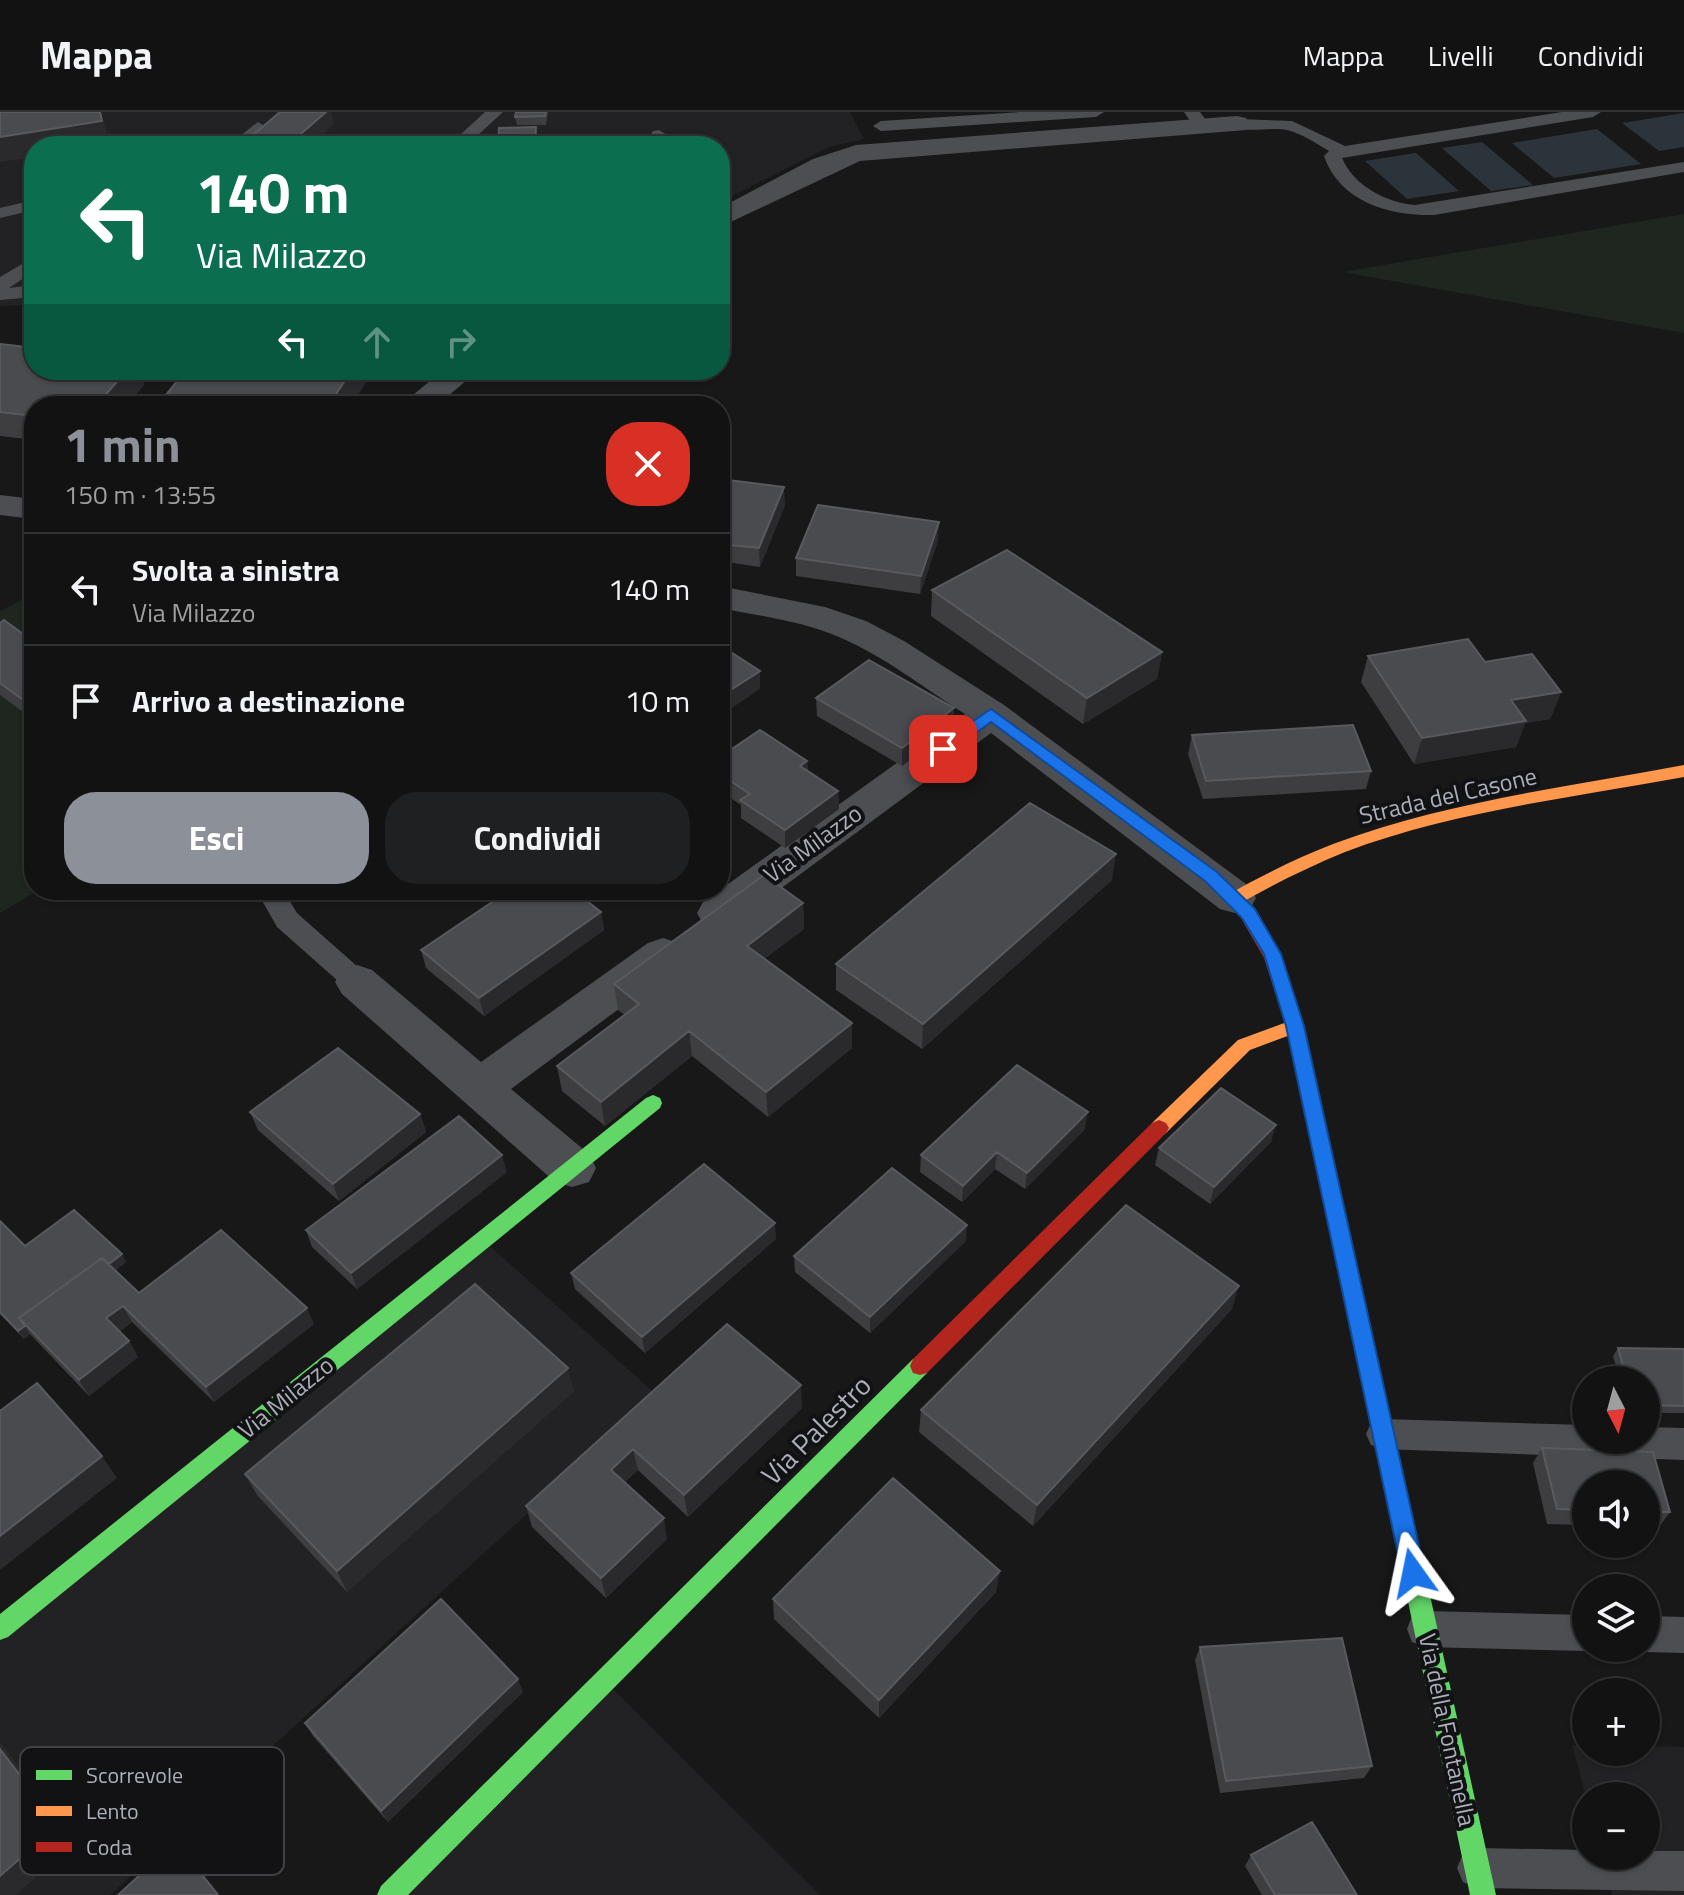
<!DOCTYPE html>
<html lang="it">
<meta charset="utf-8">
<style>
:root{--surface:#121213;--page:#1f2021;--text:#f1f3f6;--muted:#9c9ea0;--line:#313233;--accent:#8c9099}
body{margin:0;font-family:"Titillium Web",sans-serif;background:var(--page);color:var(--text);height:100vh;display:flex;flex-direction:column;font-size:30px;white-space:nowrap}
*{box-sizing:border-box;margin:0}
p{font-size:26px;color:var(--muted)}
.icon{flex:none;width:44px;height:44px;fill:none;stroke:currentColor;stroke-width:2;stroke-linecap:round;stroke-linejoin:round}
.map{position:relative;flex:1;overflow:hidden}
.details{position:absolute;left:24px;top:284px;width:706px;height:504px;display:flex;flex-direction:column;background:var(--surface);border-radius:32px;box-shadow:0 2px 6px #0004,0 0 0 2px var(--line)}
.details>*{flex:none}
.guide{position:absolute;left:24px;top:24px;width:706px;height:244px;border-radius:32px;box-shadow:0 2px 6px #0004,0 0 0 2px var(--line);background:#0b6e4f;color:#fff;overflow:hidden}
.needle{width:52px;rotate:174deg}
.buttons{position:absolute;left:1572px;top:1254px;display:grid;gap:16px}
.buttons a{display:grid;place-items:center;width:88px;height:88px;border-radius:50%;background:var(--surface);box-shadow:0 2px 6px #0004,0 0 0 2px var(--line);font-size:40px}
.pin{position:absolute;display:grid;place-items:center;width:68px;height:68px;color:#fff;margin:-34px;border-radius:16px;box-shadow:0 4px 12px #0006}
.me{position:absolute;width:88px;margin:-44px;rotate:348deg;stroke-linejoin:round;filter:drop-shadow(0 0 6px #0008)}
.turn{display:flex;align-items:center;gap:28px;height:168px;padding:0 40px;font-size:36px}
.turn .icon{width:104px;height:104px;stroke-width:2.5}
.turn b{display:block;font-size:56px;line-height:68px}
.lanes{display:flex;align-items:center;height:76px;padding:0 40px;background:#0003;justify-content:center;gap:40px;direction:ltr}
.lanes .off{opacity:.35}
.round{display:grid;place-items:center;flex:none;width:84px;height:84px;border-radius:32px;background:var(--page)}
.headline{display:flex;align-items:center;justify-content:space-between;height:136px;padding:0 40px}
h1{font-size:48px;font-weight:700;line-height:60px;color:var(--accent)}
.cta{display:flex;gap:16px;margin-top:auto;padding:16px 40px}
.cta a{flex:1;height:92px;border-radius:32px;background:var(--accent);color:#fff;font-size:32px;font-weight:700;line-height:92px;text-align:center}
.cta a+a{background:var(--page);color:var(--text)}
ul{padding:0;list-style:none}
li{display:flex;align-items:center;gap:24px;height:112px;padding:0 40px;border-top:2px solid var(--line)}
li div{flex:1}
li b{display:block;font-size:30px}
li em{font-style:normal}
header{display:flex;align-items:center;gap:48px;box-sizing:border-box;height:112px;padding:0 40px;background:var(--surface);border-bottom:2px solid var(--line)}
header strong{font-size:38px}
nav{display:flex;gap:44px;margin-inline-start:auto;font-size:28px}
.map>svg:first-child{display:block}
.built{fill:#222225}
.green{fill:#1e261f}
.water{fill:#2b343b}
.lines{fill:none;stroke-linecap:round;stroke-linejoin:round}
.lane{fill:#4c4e51;fill-rule:evenodd}
.street{fill:#4c4e51;fill-rule:evenodd}
.fast{fill:#63d668;fill-rule:evenodd}
.slow{fill:#ff974d;fill-rule:evenodd}
.jam{fill:#b3261e;fill-rule:evenodd}
.wall{fill:#3e3e41}
.shaded-wall{fill:#2a2a2c}
.building{fill:#4a4b4e;stroke:#595a5f;stroke-width:2}
.route{fill:#1a73e8;stroke:#114b97;stroke-width:2}
.labels{text-anchor:middle;stroke-width:8;stroke-linejoin:round;paint-order:stroke}
.street-label{font-size:24px;fill:#aaafb9;stroke:#121215}
.near-street-label{font-size:28px;fill:#aaafb9;stroke:#121215}
.key{fill:#121215;stroke:#404146;stroke-width:2}
.key-label{font-size:22px;fill:#aaafb9}
</style>
<header>
<strong>Mappa</strong>
<nav><a>Mappa</a><a>Livelli</a><a>Condividi</a></nav>
</header>
<div class="map">
<svg width="1684" height="1783" viewBox="0 0 1684 1783">
<rect width="100%" height="100%" fill="#181819"/>
<path class="built" d="M0 0H850L864 27 829 35 720 90V34H34V193L0 194Z
M483 1128 657 1283 110 1783H0V1517Z
M605 1569 820 1783H390Z
M1572 1633H1586V1640H1646V1634L1684 1635V1783H1612L1602 1744H1646V1684L1586 1685Z"/>
<path class="green" d="M1684 102V221L1342 160Z
M34 482V778H39L0 801V499Z"/>
<path class="water" d="M1684 1V35L1659 39 1622 11Z
M1597 17 1641 52 1554 66 1512 31Z
M1482 30 1533 73 1491 79 1442 36Z
M1416 41 1459 79 1407 87 1365 49Z"/>
<g class="lines">
<path class="lane" d="M485 0H503L466 34H448Z
M1020 0H1104L1096 5 881 19 873 14 881 9Z
M1184 0H1200L1211 15 1209 19H1197Z
M1562 0H1601L1593 5 1342 46C1354 74 1387 91 1415 93L1684 50V60L1434 103C1391 104 1340 91 1324 44L1329 39C1316 31 1302 22 1287 18 1270 14 1242 23 1229 12L1237 7 1292 9 1345 34Z
M258 10 266 15 245 34H227Z
M659 18 667 23 660 34H644L653 19Z
M34 88V98L0 106V96Z
M34 145V159L9 176 34 173V185L0 188V165Z
M256 778H283L297 801 367 863 371 870 367 877 357 881 347 877 277 815Z
M1383 1307 1586 1313V1328H1646V1315L1684 1316V1348L1383 1337 1371 1333 1366 1322 1371 1311Z
M1425 1499 1586 1503V1536H1593L1586 1539 1425 1535 1412 1530 1407 1517 1412 1504Z
M1646 1504 1684 1505V1541L1646 1540 1637 1536H1646Z
M1477 1736 1586 1738V1744H1646V1739H1684V1779L1477 1776 1463 1770 1457 1756 1463 1742Z"/>
<path class="street" d="M1237 4 1246 6 1250 12 1246 18 860 49 720 115V96L813 47 856 33Z
M443 258H479L436 294H400Z
M0 383 34 387V407L0 403Z
M720 474 825 495 866 509 904 529 1004 593 1250 775 1256 786 1250 797 1235 801 1220 797 991 621 733 812 718 816 703 812 697 801 703 790 965 602C924 576 884 544 839 525 802 509 760 504 720 496Z
M663 826 678 831 684 842 678 853 511 977 589 1042 596 1056 589 1070 572 1075 555 1070 342 882 335 870 342 858 357 853 372 858 481 950 648 831Z"/>
<path class="fast" d="M653 983 660 986 662 991 660 996 8 1525 0 1528V1502L646 986Z
M920 1245 927 1247 930 1254 927 1261 408 1783H377L381 1774 913 1247Z
M1384 1314 1392 1317 1395 1324 1496 1783H1470L1373 1324 1376 1317Z"/>
<path class="slow" d="M1684 653V665C1571 686 1453 699 1345 740 1311 754 1278 770 1246 788L1256 801 1247 807 1241 805 1226 786 1229 782C1263 763 1297 746 1333 732 1445 690 1567 675 1684 653Z
M1295 907 1301 909 1304 914 1301 919 1250 938 1166 1021 1159 1024 1152 1021 1149 1016 1152 1011 1238 928Z"/>
<path class="jam" d="M1247 795 1253 797 1282 846 1304 914 1395 1324 1392 1331 1384 1334 1376 1331 1373 1324 1286 914 1264 846 1238 801Z
M1159 1008 1166 1011 1169 1016 1166 1021 927 1261 920 1263 913 1261 910 1254 913 1247 1152 1011Z"/>
</g>
<path class="wall" d="M548 0 546 13H517L515 5Z
M0 232 34 258H139L144 273 34 294V328L0 324Z
M162 288 351 294H164Z
M720 367 785 393 760 455 720 449Z
M938 428 920 482 796 464V446Z
M932 478 1162 540 1157 567 1083 612 931 504Z
M0 511 34 530V608L0 583Z
M1368 544 1485 550 1561 580 1550 607 1525 611 1516 635 1414 652 1361 570Z
M816 586 954 596 953 614 902 654 817 604Z
M1192 623 1371 659 1366 677 1203 687 1188 642Z
M720 645 807 649 808 658 838 679 839 697 785 736 741 706V693L720 679Z
M1112 768 922 937 836 878V852Z
M629 778H656L643 788Z
M803 791 804 817 764 847 852 936 768 1005 692 944 605 1014 562 979 557 954 625 903 618 898 614 872Z
M601 800 604 818 484 904 426 856 421 838Z
M250 1000 420 1002 426 1020 339 1089 258 1018Z
M1085 1017 1025 1077 995 1057 962 1090 920 1060 921 1043Z
M1271 1030 1210 1092 1155 1053 1159 1036Z
M507 1060 357 1177 312 1135 306 1118Z
M0 1109 25 1134 126 1150 116 1158 139 1181 314 1212 214 1290 132 1210 119 1220 129 1229 138 1245 89 1284 30 1222 24 1227 0 1202Z
M776 1127 645 1241 575 1177 571 1161Z
M966 1129 870 1221 795 1160 794 1144Z
M1232 1197 1033 1414 919 1320 921 1298Z
M727 1212 802 1296 688 1405 638 1358 625 1370 667 1427 606 1486 532 1415 526 1394Z
M1618 1236 1684 1237V1301H1646V1268H1620L1613 1244Z
M574 1279 347 1480 257 1383 245 1362Z
M1542 1336 1653 1340 1670 1400 1659 1415 1646 1414V1372H1586V1413L1547 1412 1533 1351Z
M996 1480 879 1606 774 1507 773 1487Z
M1200 1535 1372 1654 1364 1666 1220 1681 1195 1548Z
M523 1580 388 1710 313 1624 305 1611Z
M1251 1743 1357 1783H1262L1245 1754Z"/>
<path class="shaded-wall" d="M101 0 110 33 34 34V45L0 50V25Z
M326 0H331L334 12 310 34H287Z
M536 15 538 34H535Z
M127 258H139L144 273 127 294H96Z
M352 258H374L351 294H328Z
M784 375 785 393 760 455 759 436Z
M939 410 938 428 920 482 921 464Z
M1162 540 1157 567 1083 612 1087 586Z
M760 559V577L720 604V585Z
M1561 580 1550 607 1525 611 1516 635 1414 652 1422 626 1511 588Z
M954 596 953 614 902 654V636Z
M807 649 808 667 800 654Z
M838 679 839 697 785 736V718Z
M1116 742 1112 768 922 937 923 912Z
M641 778H656L643 788Z
M803 791 804 817 748 859 747 834Z
M601 800 604 818 484 904 479 886Z
M852 911V936L768 1005 766 980Z
M689 919 692 944 605 1014 601 990Z
M1088 1000 1085 1017 1025 1077 1027 1061Z
M420 1002 426 1020 339 1089 333 1072Z
M1276 1013 1271 1030 1210 1092 1214 1075Z
M997 1040 995 1057 962 1090 963 1074Z
M502 1043 507 1060 357 1177 351 1161Z
M775 1111 776 1127 645 1241 642 1225Z
M967 1113 966 1129 870 1221V1205Z
M122 1142 126 1150 33 1220 26 1213Z
M1239 1174 1232 1197 1033 1414 1037 1393Z
M123 1194 132 1210 116 1222 106 1206Z
M307 1196 314 1212 214 1290 206 1275Z
M25 1214 30 1222 24 1227 18 1219Z
M129 1229 138 1245 89 1284 79 1268Z
M568 1256 574 1279 347 1480 337 1459Z
M801 1273 802 1296 688 1405 684 1383Z
M633 1337 638 1358 615 1379 611 1358Z
M102 1344 117 1366 0 1458V1424Z
M664 1406 667 1427 606 1486 601 1466Z
M1000 1459 996 1480 879 1606V1588Z
M518 1567 523 1580 388 1710 381 1699Z
M0 1630 76 1730 16 1783H0Z
M176 1730 186 1741 220 1783H218Z"/>
<path class="building" d="M0 0H100L102 9 0 25Z
M280 0H326L287 34H240Z
M516 0H546L545 4 515 5Z
M536 15 535 34H498L499 16Z
M0 232 34 236V258H127L96 294H34V304L0 300Z
M186 258H352L328 294H213L162 288Z
M720 367 784 375 759 436 720 432Z
M818 393 939 410 921 464 796 446Z
M1007 438 1162 540 1087 586 932 478Z
M4 508 34 530V596L0 571V511Z
M1468 527 1485 550 1532 542 1561 580 1511 588 1526 609 1422 626 1368 544Z
M720 533 760 559 720 585Z
M869 548 954 596 902 636 816 586Z
M1353 613 1371 659 1206 669 1192 623Z
M760 618 807 649 800 654 838 679 785 718 740 688 750 682 720 662V645Z
M1030 691 1116 742 923 912 836 852Z
M764 763 803 791 747 834 852 911 766 980 689 919 601 990 557 954 639 892 614 872Z
M510 778H573L601 800 479 886 421 838Z
M338 936 420 1002 333 1072 250 1000Z
M1017 953 1088 1000 1027 1061 997 1040 963 1074 921 1043Z
M1221 976 1276 1013 1214 1075 1159 1036Z
M459 1004 502 1043 351 1161 306 1118Z
M704 1052 775 1111 642 1225 571 1161Z
M892 1056 967 1113 870 1205 794 1144Z
M1126 1093 1239 1174 1037 1393 921 1298Z
M74 1098 122 1142 109 1152 102 1146 19 1206 25 1214 18 1219 0 1200V1109L25 1134Z
M221 1118 307 1196 206 1275 123 1194 106 1206 129 1229 79 1268 19 1206 102 1146 139 1181Z
M475 1172 568 1256 337 1459 245 1362Z
M727 1212 801 1273 684 1383 633 1337 611 1358 664 1406 601 1466 526 1394Z
M1618 1236 1684 1237V1294L1646 1293V1268H1627Z
M37 1271 102 1344 0 1424V1299Z
M1542 1336 1653 1340 1670 1400H1646V1372H1586V1398L1557 1397Z
M893 1366 1000 1459 879 1588 773 1487Z
M441 1487 518 1567 381 1699 305 1611Z
M1342 1526 1372 1654 1226 1669 1200 1535Z
M0 1637 58 1713 0 1764Z
M1312 1710 1357 1783H1275L1251 1743Z
M176 1730 218 1783H118Z"/>
<path class="route" d="M991 597 1217 760 1255 797 1281 842 1304 914 1425 1461 1422 1469 1413 1472 1405 1469 1402 1461 1286 914 1264 842 1242 806 1205 769 991 610 949 641H938V633Z"/>
<g class="labels">
<g class="street-label">
<text transform="translate(1448 684) rotate(-13)" y="8">Strada del Casone</text>
<text transform="translate(813 732) rotate(-36)" y="8">Via Milazzo</text>
<text transform="translate(286 1286) rotate(-39)" y="8">Via Milazzo</text>
<text transform="translate(1447 1618) rotate(78)" y="8">Via della Fontanella</text>
</g>
<g class="near-street-label">
<text transform="translate(816 1318) rotate(-45)" y="10">Via Palestro</text>
</g>
</g>
<rect x="20" y="1635" width="264" height="128" rx="12" class="key"/>
<rect x="36" y="1658" width="36" height="10" fill="#63d668"/>
<rect x="36" y="1694" width="36" height="10" fill="#ff974d"/>
<rect x="36" y="1730" width="36" height="10" fill="#b3261e"/>
<g class="key-label">
<text x="86" y="1671">Scorrevole</text>
<text x="86" y="1707">Lento</text>
<text x="86" y="1743">Coda</text>
</g>
</svg>
<div class="buttons">
<a><svg class="needle" viewBox="-14 -14 28 28"><path d="M0-13l5 13h-10z" fill="#e53935"/><path d="M0 13l5-13h-10z" fill="#9c9ea0"/></svg></a>
<a><svg class="icon" aria-label="sound" viewBox="0 0 24 24"><path d="M4 9h4l5-4v14l-5-4H4zM17 9q2 3 0 6"/></svg></a>
<a><svg class="icon" aria-label="layers" viewBox="0 0 24 24"><path d="M12 4l9 5-9 5-9-5zM3 14l9 5 9-5"/></svg></a>
<a>+</a>
<a>−</a>
</div>
<div class="pin" style="left:943px;top:637px;background:#d93025"><svg class="icon" aria-label="arrive" viewBox="0 0 24 24"><path d="M6 21V4h12l-3 4 3 4H6"/></svg></div>
<svg class="me" style="left:1413px;top:1461px" viewBox="-20 -20 40 40"><path d="M0-17L14 15 0 8-14 15z" fill="#1a73e8" stroke="#fff" stroke-width="4"/></svg>
<div class="guide">
<div class="turn"><svg class="icon" aria-label="left" viewBox="0 0 24 24"><path d="M17 20v-9H6M10 6l-5 5 5 5"/></svg><div><b>140 m</b>Via Milazzo</div></div>
<div class="lanes"><svg class="icon" aria-label="left" viewBox="0 0 24 24"><path d="M17 20v-9H6M10 6l-5 5 5 5"/></svg><svg class="icon off" aria-label="ahead" viewBox="0 0 24 24"><path d="M12 20V5M6 11l6-6 6 6"/></svg><svg class="icon off" aria-label="right" viewBox="0 0 24 24"><path d="M7 20v-9h11M14 6l5 5-5 5"/></svg></div>
</div>
<section class="details">
<div class="headline"><div><h1>1 min</h1><p>150 m · 13:55</p></div><a class="round" style="background:#d93025;color:#fff"><svg class="icon" aria-label="close" viewBox="0 0 24 24"><path d="M6 6l12 12M18 6L6 18"/></svg></a></div>
<ul>
<li><svg class="icon" aria-label="left" viewBox="0 0 24 24"><path d="M17 20v-9H6M10 6l-5 5 5 5"/></svg><div><b>Svolta a sinistra</b><p>Via Milazzo</p></div><em>140 m</em></li>
<li><svg class="icon" aria-label="arrive" viewBox="0 0 24 24"><path d="M6 21V4h12l-3 4 3 4H6"/></svg><div><b>Arrivo a destinazione</b></div><em>10 m</em></li>
</ul>
<div class="cta"><a>Esci</a><a>Condividi</a></div>
</section>
</div>
